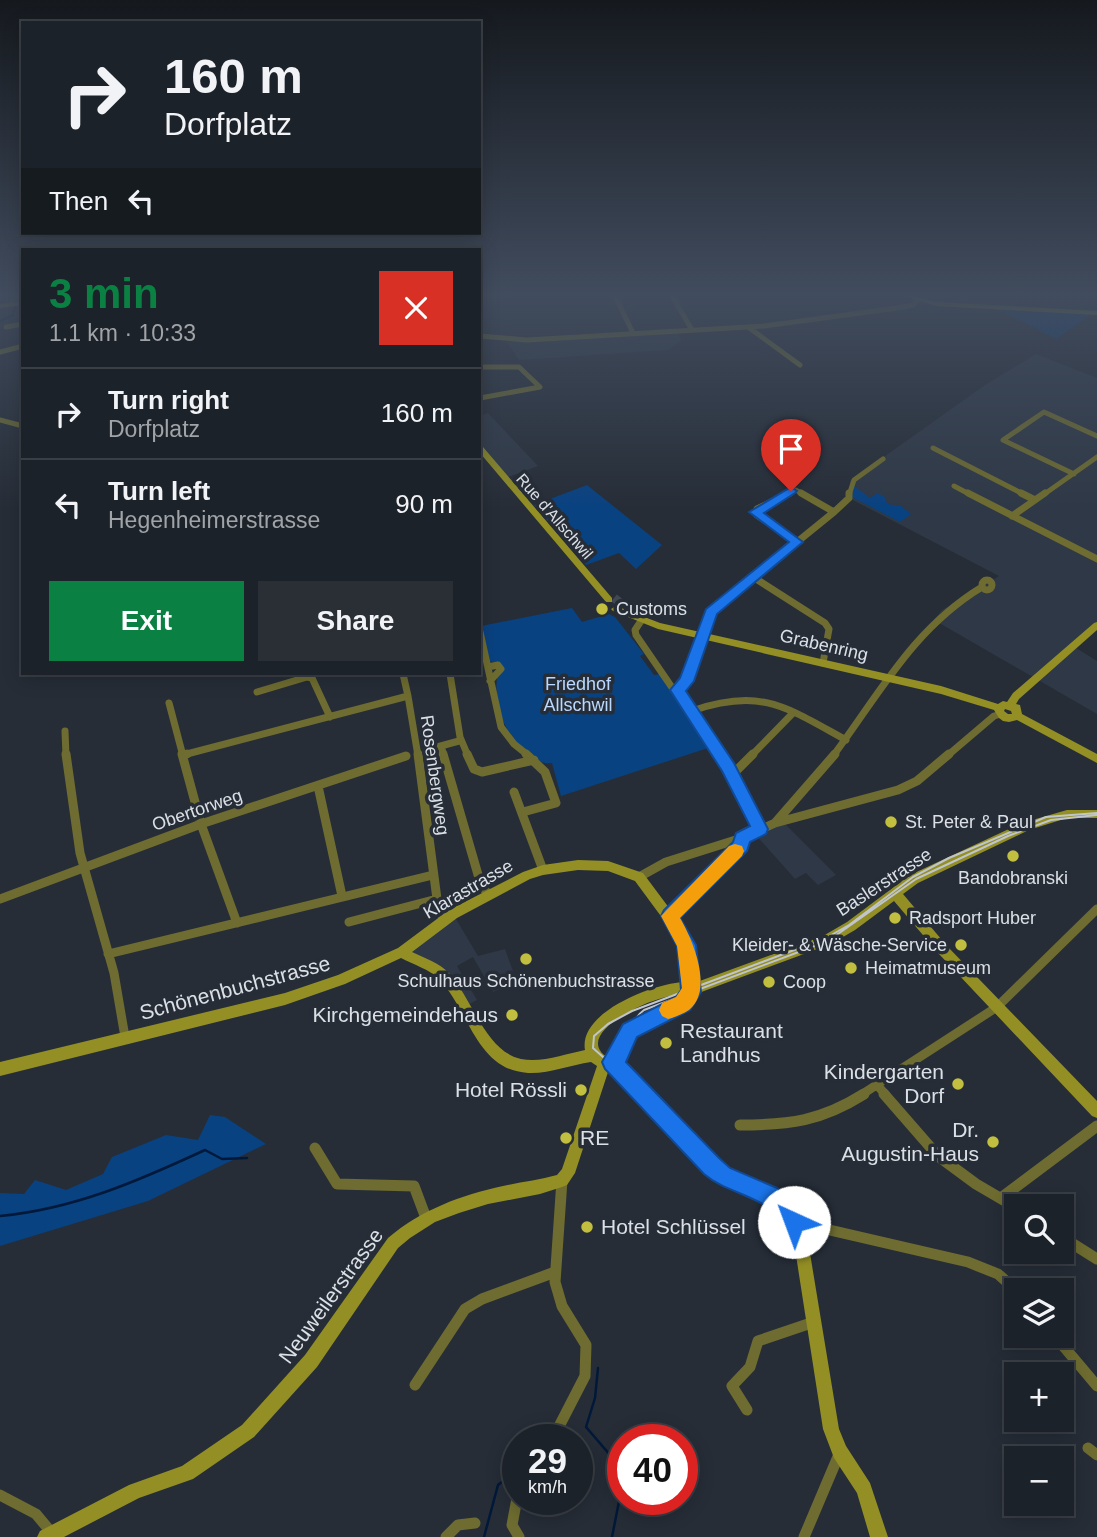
<!DOCTYPE html>
<meta charset="utf-8">
<style>
:root{--surface:#1c2229;--page:#292f35;--text:#f1f3f6;--muted:#a0a4a8;--line:#3a3f46;--accent:#0b8043}
body{margin:0;font-family:Helvetica,sans-serif;background:var(--page);color:var(--text);height:100vh;display:flex;flex-direction:column;font-size:26px;white-space:nowrap}
*{box-sizing:border-box;margin:0}
p{font-size:23px;color:var(--muted)}
.icon{flex:none;width:38px;height:38px;fill:none;stroke:currentColor;stroke-width:2;stroke-linecap:round;stroke-linejoin:round}
.map{position:relative;flex:1;overflow:hidden}
.panel{position:absolute;left:21px;top:248px;width:460px;height:427px;display:flex;flex-direction:column;background:var(--surface);border-radius:0px;box-shadow:0 4px 18px #0003,0 0 0 2px var(--line)}
.panel>*{flex:none}
.banner{position:absolute;left:21px;top:21px;width:460px;height:214px;border-radius:0px;box-shadow:0 4px 18px #0003,0 0 0 2px var(--line);background:#1c2229;color:var(--text);overflow:hidden}
.tools{position:absolute;left:1004px;top:1194px;display:grid;gap:14px}
.tools a{display:grid;place-items:center;width:70px;height:70px;border-radius:0px;background:var(--surface);box-shadow:0 4px 18px #0003,0 0 0 2px var(--line);font-size:35px}
.speed{position:absolute;left:502px;top:1424px;display:flex;gap:14px;font-size:35px;font-weight:700;text-align:center}
.speed>*{display:grid;place-content:center;width:91px;height:91px;border-radius:50%;background:var(--surface);box-shadow:0 4px 18px #0003,0 0 0 2px var(--line);line-height:1}
.speed small{font-size:18px;font-weight:400}
.speed .limit{border:10px solid #d22;background:#fff;color:#111}
.pin{position:absolute;display:grid;place-items:center;width:60px;height:60px;color:#fff;margin:-72px -30px;border-radius:50% 50% 50% 0;rotate:-45deg;box-shadow:0 0 7px #0007}
.pin .icon{rotate:45deg}
.me{position:absolute;width:77px;margin:-38px;rotate:317deg;stroke-linejoin:round;filter:drop-shadow(0 0 5px #0008)}
.turn{display:flex;align-items:center;gap:24px;height:147px;padding:0 28px;font-size:32px}
.turn .icon{width:91px;height:91px;stroke-width:2.5}
.turn b{display:block;font-size:49px;line-height:60px}
.then{display:flex;align-items:center;height:66px;padding:0 28px;background:#0003;gap:14px;font-size:26px}
.round{display:grid;place-items:center;flex:none;width:74px;height:74px;border-radius:0px;background:var(--page)}
.summary{display:flex;align-items:center;justify-content:space-between;height:119px;padding:0 28px}
h1{font-size:42px;font-weight:800;line-height:52px;color:var(--accent)}
.primary-button{display:flex;gap:14px;margin-top:auto;padding:14px 28px}
.primary-button a{flex:1;height:80px;border-radius:0px;background:var(--accent);color:#fff;font-size:28px;font-weight:800;line-height:80px;text-align:center}
.primary-button a+a{background:var(--page);color:var(--text)}
ul{padding:0;list-style:none}
li{display:flex;align-items:center;gap:21px;height:91px;padding:0 28px;border-top:2px solid var(--line)}
li div{flex:1}
li b{display:block;font-size:26px}
li em{font-style:normal}
.map>svg:first-child{display:block}
.built{fill:#2e3846}
.green{fill:#094281}
.lines{fill:none;stroke-linecap:round;stroke-linejoin:round}
.stream-far1{stroke:#00193a;stroke-width:2}
.stream{stroke:#00193a;stroke-width:2.5}
.secondary-tunnel{stroke:#414851;stroke-width:9;stroke-dasharray:9 4.5;stroke-linecap:butt}
.street-far3{stroke:#6e6c30;stroke-width:5}
.street-far2{stroke:#6e6c30;stroke-width:7}
.street-far1{stroke:#6e6c30;stroke-width:9}
.street{stroke:#6e6c30;stroke-width:11}
.secondary{fill:#938f24;fill-rule:evenodd}
.tram{stroke:#c0c5cc;stroke-width:2}
.route{fill:#1a73e8;stroke:#114b97;stroke-width:2}
.slow{fill:#f59e0b}
.poi-dot{fill:#c1be40;stroke:#262d37;stroke-width:2.5}
.labels{text-anchor:middle;stroke-width:7;stroke-linejoin:round;paint-order:stroke}
.far-street-label{font-size:16px;fill:#dbe0e6;stroke:#262d37}
.poi-label{font-size:18px;fill:#dbe0e6;stroke:#262d37;text-anchor:start}
.street-label{font-size:18px;fill:#dbe0e6;stroke:#262d37}
.park-label{font-size:18px;fill:#bbd8fe;stroke:#262d37}
.near-street-label{font-size:21px;fill:#dbe0e6;stroke:#262d37}
.near-poi-label{font-size:21px;fill:#dbe0e6;stroke:#262d37;text-anchor:end}
</style>
<div class="map">
<svg width="1097" height="1537" viewBox="0 0 1097 1537">
<rect width="100%" height="100%" fill="#262d37"/>
<path class="built" d="M678 331 681 341 668 350 519 360 507 342Z
M1036 354 1097 378V625L1073 646 1097 661V714L934 620 942 610 999 576 849 498 850 481 985 385Z
M488 413 538 466 508 477 480 445V416Z
M782 821 836 875 818 885 806 873 795 879 753 832Z
M453 914 478 956 505 949 517 982 493 992 473 957 457 966 477 1000 466 1006 456 989 407 955Z"/>
<path class="green" d="M994 307 1097 310 1056 339Z
M587 485 662 545 636 569 619 553 586 565 534 505Z
M853 485 870 498 877 493 885 497 887 504 901 506 911 514 900 522 852 497Z
M572 608 582 622 609 614 615 617 644 654 640 656 654 675 660 674 708 748 561 796 552 763C541 765 536 758 528 752 499 730 492 698 499 664L489 661 481 626Z
M210 1115 225 1117 266 1144 148 1201 0 1246V1193L24 1194 35 1180 66 1190 103 1174 112 1157 166 1135 198 1140Z"/>
<g class="lines">
<path class="stream-far1" d="M0 321 13 315 15 307"/>
<path class="stream" d="M0 1216C74 1209 138 1181 205 1150L222 1159 247 1158
M598 1368 595 1398 586 1427 623 1470
M484 1537 498 1485 516 1471
M612 1537 623 1481"/>
<path class="secondary-tunnel" d="M614 598 623 605"/>
<path class="street-far3" d="M614 294 633 333
M671 294 692 330
M12 304 14 298 23 295
M6 327 23 324
M748 327 800 365
M480 336 527 340 764 326 897 308 913 305 918 300
M0 352 23 346
M480 367H519L540 387 480 398
M0 420 19 425
M933 448 1025 495
M1074 474 1003 440 1044 412 1097 436
M954 486 971 495
M786 495 796 490 804 495
M849 495 854 480 883 459
M1043 495 1097 457"/>
<path class="street-far2" d="M790 493 757 509V515L797 542
M801 493 834 512
M968 493 1097 559
M1021 493 1035 500
M1012 516 1045 493
M753 577 825 623 829 629 823 663
M982 585a5 5 0 1 1 10 0a5 5 0 1 1-10 0Z
M641 621 635 630 636 635 719 756
M480 632 501 727 514 744 529 756
M488 667 498 665 501 669 490 681
M403 674 408 696
M450 674 460 737 468 756
M677 690 686 681 711 612 834 512 849 498V493
M257 692 307 677 312 678 330 717
M169 703 183 756
M692 711C761 687 786 707 846 740
M65 731 66 756
M441 746 444 756
M437 747 459 741
M183 755 408 696 418 756
M751 756 793 713
M833 756C880 693 913 629 982 587
M947 756 994 716 1001 714"/>
<path class="street-far1" d="M66 754 80 853 114 973 125 1037
M182 754 201 824 237 923
M418 754 437 899 444 922
M443 754 481 885 488 894
M467 754 474 769 482 772 534 760
M718 754 760 829
M183 755 187 754
M732 775 753 754
M318 786 342 896
M514 792 543 870
M523 812 556 803 545 772 526 754
M775 823 835 754
M639 877 666 862 742 838 775 823 898 790 917 781 949 754
M0 899 201 824 406 756
M670 916 741 846 742 838
M349 922 437 899
M108 954 433 875
M877 1085 886 1095
M861 1095 997 1007 1097 909"/>
<path class="street" d="M884 1094 938 1156 976 1184 1017 1208
M740 1125C790 1125 821 1121 864 1094
M315 1148 337 1184 414 1186 426 1218
M1001 1198 1097 1126
M795 1222 968 1262 998 1274 1017 1291
M1062 1237 1097 1259
M1054 1335 1097 1386
M415 1385 465 1309 482 1299 555 1272
M747 1410 732 1386 750 1367 758 1341 814 1322
M552 1440 585 1376 586 1345 562 1306 555 1282 562 1180
M1088 1448 1097 1455
M518 1493 512 1525 519 1537
M0 1495 36 1514 51 1532
M446 1537 458 1525 475 1523
M804 1537 840 1452"/>
<path class="secondary" d="M897 294H905L936 302 1097 311V315L936 306Z
M23 301V305L0 308V304Z
M480 447H483L612 598V602H606L480 453Z
M616 606 660 623 941 686 998 704 1003 701 1007 702 1013 693 1094 623 1097 622V630L1019 699 1016 704 1020 705 1022 714 1097 754V763L1017 720 1009 722 1003 721 999 718 994 710 941 694 658 629 613 611 611 609ZM1005 709 1011 711 1012 714H1008L1004 711Z
M1067 810H1097V818H1067L1029 830 918 883 903 894 947 946 1097 1101V1118L1092 1116 939 954 894 901 855 930 831 944 696 994 687 1007 635 1034 621 1062 717 1161C756 1189 786 1184 807 1235L839 1429 846 1446 870 1483 888 1537H870L857 1493 834 1458 823 1429 793 1236C772 1195 741 1196 707 1171L609 1069 575 1173 567 1185 562 1187 540 1194 488 1204 459 1213 435 1222 410 1238 398 1248 317 1367 254 1437 193 1479 139 1498 64 1537H37L40 1531 129 1485 182 1466 242 1425 305 1355 388 1238C421 1210 461 1195 503 1186 521 1182 539 1180 557 1175L562 1169 597 1066 591 1062C570 1065 549 1074 528 1073 476 1070 469 1010 439 979 429 969 414 965 401 958L345 984 285 1005 0 1076V1062L285 993 338 975 398 948 449 910 523 872 543 865 578 860 608 861 643 873 687 932 697 982 823 936 847 922 910 875 1022 823ZM578 870 608 871 635 881 677 938 684 982C655 983 578 1012 585 1050 565 1054 542 1063 521 1059 485 1051 472 998 449 973 439 963 425 958 412 952L457 918 530 879 543 875ZM683 993 679 999 625 1026 610 1055H604C580 1034 634 1008 650 1002 661 998 672 995 683 993Z"/>
<path class="tram" d="M1097 813 1046 817 949 858 913 877 849 925 826 938 632 1011 608 1024 594 1036 593 1048 603 1057 617 1056C629 1041 628 1022 644 1010L828 941 916 879 1008 836 1051 820 1097 815"/>
</g>
<linearGradient id="sky" x2="0" y2="1"><stop stop-color="#15191e"/><stop offset="0.58" stop-color="#414c5e"/><stop offset="1" stop-color="#414c5e" stop-opacity="0"/></linearGradient>
<rect width="1097" height="509" fill="url(#sky)"/>
<path class="route" d="M791 487 797 491 795 493 764 513 803 542 717 614 694 681 686 691 734 763 768 829 766 834 750 842 747 851 680 918 696 945 701 992 690 1010 637 1037 626 1062 719 1158 730 1168 777 1188 791 1197 806 1222 802 1229 794 1233C783 1228 781 1217 772 1210 751 1194 724 1191 704 1174L605 1069 602 1062 623 1024 676 997 681 990 677 946 661 916 664 910 733 842 736 833 750 826 722 771 670 690 680 678 706 609 789 542 749 512Z"/>
<path class="slow" d="M735 844 742 846 744 851 742 856 680 918C693 940 714 990 689 1010 683 1014 675 1017 668 1019L662 1016 659 1010 662 1003 676 997 682 988 677 946 661 916 729 846Z"/>
<g class="poi-dot">
<circle cx="602" cy="609" r="7"/>
<circle cx="891" cy="822" r="7"/>
<circle cx="1013" cy="856" r="7"/>
<circle cx="895" cy="918" r="7"/>
<circle cx="961" cy="945" r="7"/>
<circle cx="526" cy="959" r="7"/>
<circle cx="851" cy="968" r="7"/>
<circle cx="769" cy="982" r="7"/>
<circle cx="512" cy="1015" r="7"/>
<circle cx="666" cy="1043" r="7"/>
<circle cx="958" cy="1084" r="7"/>
<circle cx="581" cy="1090" r="7"/>
<circle cx="566" cy="1138" r="7"/>
<circle cx="993" cy="1142" r="7"/>
<circle cx="587" cy="1227" r="7"/>
</g>
<g class="labels">
<g class="far-street-label">
<text transform="translate(555 516) rotate(49)" y="6">Rue d'Allschwil</text>
</g>
<g class="poi-label">
<text x="616" y="615">Customs</text>
<text x="905" y="828">St. Peter &amp; Paul</text>
<text x="1013" y="884" text-anchor="middle">Bandobranski</text>
<text x="909" y="924">Radsport Huber</text>
<text x="947" y="951" text-anchor="end">Kleider- &amp; Wäsche-Service</text>
<text x="865" y="974">Heimatmuseum</text>
<text x="526" y="987" text-anchor="middle">Schulhaus Schönenbuchstrasse</text>
<text x="783" y="988">Coop</text>
</g>
<g class="street-label">
<text transform="translate(824 645) rotate(13)" y="6">Grabenring</text>
<text transform="translate(435 775) rotate(82)" y="6">Rosenbergweg</text>
<text transform="translate(197 810) rotate(-19)" y="6">Obertorweg</text>
<text transform="translate(884 882) rotate(-33)" y="6">Baslerstrasse</text>
<text transform="translate(468 889) rotate(-30)" y="6">Klarastrasse</text>
</g>
<g class="park-label">
<text x="578" y="690">Friedhof<tspan x="578" dy="21">Allschwil</tspan></text>
</g>
<g class="near-street-label">
<text transform="translate(235 988) rotate(-15)" y="7">Schönenbuchstrasse</text>
<text transform="translate(331 1296) rotate(-54)" y="7">Neuweilerstrasse</text>
</g>
<g class="near-poi-label">
<text x="498" y="1022">Kirchgemeindehaus</text>
<text x="680" y="1038" text-anchor="start">Restaurant<tspan x="680" dy="24">Landhus</tspan></text>
<text x="944" y="1079">Kindergarten<tspan x="944" dy="24">Dorf</tspan></text>
<text x="567" y="1097">Hotel Rössli</text>
<text x="979" y="1137">Dr.<tspan x="979" dy="24">Augustin-Haus</tspan></text>
<text x="580" y="1145" text-anchor="start">RE</text>
<text x="601" y="1234" text-anchor="start">Hotel Schlüssel</text>
</g>
</g>
</svg>
<div class="tools">
<a><svg class="icon" aria-label="search" viewBox="0 0 24 24"><circle cx="10" cy="10" r="6"/><path d="M15 15l6 6"/></svg></a>
<a><svg class="icon" aria-label="layers" viewBox="0 0 24 24"><path d="M12 4l9 5-9 5-9-5zM3 14l9 5 9-5"/></svg></a>
<a>+</a>
<a>−</a>
</div>
<div class="speed"><div>29<small>km/h</small></div><div class="limit">40</div></div>
<div class="pin" style="left:791px;top:491px;background:#d93025"><svg class="icon" aria-label="arrive" viewBox="0 0 24 24"><path d="M6 21V4h12l-3 4 3 4H6"/></svg></div>
<svg class="me" style="left:794px;top:1222px" viewBox="-20 -20 40 40"><circle r="19" fill="#fff"/><path d="M0-13L10 11 0 6-10 11z" fill="#1a73e8"/></svg>
<div class="banner">
<div class="turn"><svg class="icon" aria-label="right" viewBox="0 0 24 24"><path d="M7 20v-9h11M14 6l5 5-5 5"/></svg><div><b>160 m</b>Dorfplatz</div></div>
<div class="then">Then<svg class="icon" aria-label="left" viewBox="0 0 24 24"><path d="M17 20v-9H6M10 6l-5 5 5 5"/></svg></div>
</div>
<section class="panel">
<div class="summary"><div><h1>3 min</h1><p>1.1 km · 10:33</p></div><a class="round" style="background:#d93025;color:#fff"><svg class="icon" aria-label="close" viewBox="0 0 24 24"><path d="M6 6l12 12M18 6L6 18"/></svg></a></div>
<ul>
<li><svg class="icon" aria-label="right" viewBox="0 0 24 24"><path d="M7 20v-9h11M14 6l5 5-5 5"/></svg><div><b>Turn right</b><p>Dorfplatz</p></div><em>160 m</em></li>
<li><svg class="icon" aria-label="left" viewBox="0 0 24 24"><path d="M17 20v-9H6M10 6l-5 5 5 5"/></svg><div><b>Turn left</b><p>Hegenheimerstrasse</p></div><em>90 m</em></li>
</ul>
<div class="primary-button"><a>Exit</a><a>Share</a></div>
</section>
</div>
